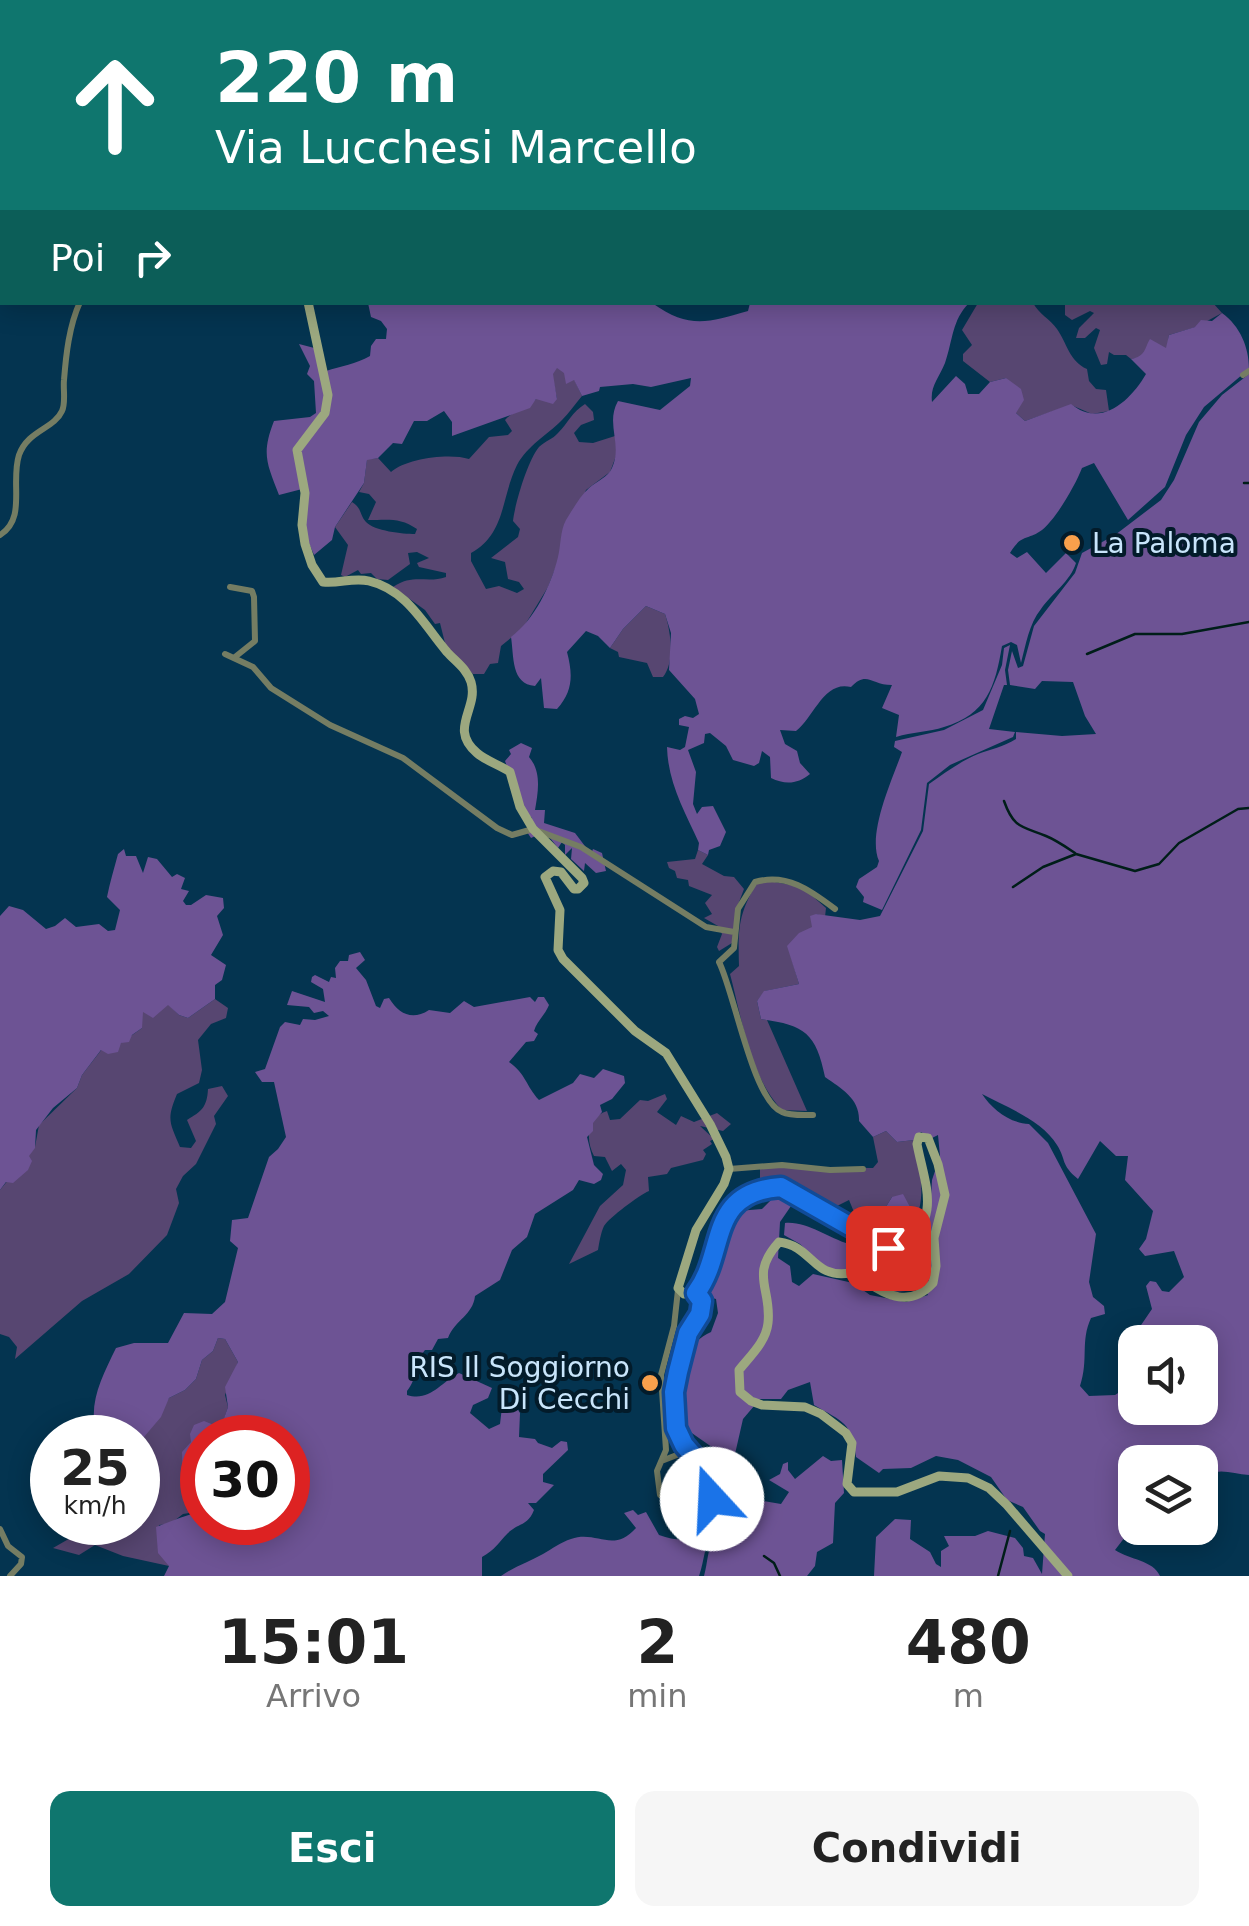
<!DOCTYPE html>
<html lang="it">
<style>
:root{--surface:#fff;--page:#f6f6f6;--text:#222;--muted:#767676;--accent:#0f766e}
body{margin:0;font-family:"DejaVu Sans",sans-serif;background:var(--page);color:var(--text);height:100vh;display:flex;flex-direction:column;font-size:38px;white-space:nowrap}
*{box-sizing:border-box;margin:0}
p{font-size:32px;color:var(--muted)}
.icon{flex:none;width:55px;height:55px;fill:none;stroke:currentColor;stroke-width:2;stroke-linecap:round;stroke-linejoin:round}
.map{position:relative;height:1576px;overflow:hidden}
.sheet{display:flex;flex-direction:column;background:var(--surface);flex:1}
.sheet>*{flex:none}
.hud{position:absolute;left:0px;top:0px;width:1250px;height:305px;box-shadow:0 5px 25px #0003;background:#0f766e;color:#fff;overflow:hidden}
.buttons{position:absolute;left:1118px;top:1325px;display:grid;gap:20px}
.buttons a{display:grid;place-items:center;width:100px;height:100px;border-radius:20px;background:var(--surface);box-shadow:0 5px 25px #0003;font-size:50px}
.speed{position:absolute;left:30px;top:1415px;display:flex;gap:20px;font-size:50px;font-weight:700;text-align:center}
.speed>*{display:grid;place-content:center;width:130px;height:130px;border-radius:50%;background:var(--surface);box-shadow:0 5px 25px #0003;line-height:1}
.speed small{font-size:25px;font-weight:400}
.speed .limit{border:15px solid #d22;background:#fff;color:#111}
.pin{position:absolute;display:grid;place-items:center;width:85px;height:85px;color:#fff;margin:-42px;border-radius:20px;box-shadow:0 5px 15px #0006}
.me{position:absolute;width:110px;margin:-55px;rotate:340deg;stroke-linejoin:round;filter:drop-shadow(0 0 8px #0008)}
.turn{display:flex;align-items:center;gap:35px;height:210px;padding:0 50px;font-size:45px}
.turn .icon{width:130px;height:130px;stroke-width:2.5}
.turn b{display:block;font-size:70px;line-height:85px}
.then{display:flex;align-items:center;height:95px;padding:0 50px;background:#0003;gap:20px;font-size:38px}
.eta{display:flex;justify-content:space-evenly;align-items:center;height:170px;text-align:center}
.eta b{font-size:60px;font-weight:800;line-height:70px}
.button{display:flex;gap:20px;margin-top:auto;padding:20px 50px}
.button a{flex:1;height:115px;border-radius:20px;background:var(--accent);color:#fff;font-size:40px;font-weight:800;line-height:115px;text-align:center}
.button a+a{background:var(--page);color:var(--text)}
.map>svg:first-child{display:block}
.green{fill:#574671}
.forest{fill:#6d5394;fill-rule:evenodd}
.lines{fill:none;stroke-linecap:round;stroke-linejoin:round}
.stream{stroke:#001e19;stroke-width:2.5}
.street{stroke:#757d63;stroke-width:6}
.secondary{stroke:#9ca87f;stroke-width:9}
.route-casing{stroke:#114b97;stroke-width:25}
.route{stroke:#1a73e8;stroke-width:18}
.poi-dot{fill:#f9a04c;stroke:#031b2a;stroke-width:4}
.labels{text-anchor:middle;stroke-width:8;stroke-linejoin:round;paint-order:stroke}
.poi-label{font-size:28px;fill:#c9e5fb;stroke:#031b2a;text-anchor:start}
</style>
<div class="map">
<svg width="1249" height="1576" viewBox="0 0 1249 1576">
<rect width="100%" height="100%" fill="#043450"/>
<path class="green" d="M1068 302 1213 303 1222 313 1196 327 1169 335 1167 349H1148L1140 358 1131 359 1126 355H1114L1109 352 1107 364 1101 365 1094 348 1100 330 1096 328 1085 338H1076L1079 328 1094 313 1090 311 1072 320 1065 315V304Z
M978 303H1033C1039 314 1050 319 1057 329 1067 343 1069 361 1087 369L1089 381 1096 389 1106 390 1109 411 1092 414 1071 405 1025 421 1016 413 1006 378 990 382 963 361V354L972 345 962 330Z
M557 367 574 379 582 396C575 404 569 413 562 420 546 436 528 445 517 465 501 497 506 534 471 553V561L486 589 499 586 517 593 524 589 519 582 508 579 505 562 491 558 518 537 520 529 513 521C515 503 528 460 539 447 545 441 553 439 558 433 568 423 572 412 585 404L593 412 594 420 581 425 574 433 579 442 593 443 615 436 619 448 610 472 586 490 548 587 523 628 501 646 498 663 490 664 484 674H473L446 647 440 623 435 624 425 610 393 587C414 573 427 584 446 577V573L419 567 417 563 429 558 417 552 408 553 410 564 388 580 377 579 371 573 361 574 358 570 345 577 341 575 348 545 335 527 352 502C362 508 359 514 366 522 374 531 403 534 415 534L417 529C400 517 387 520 368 520L376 502 369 494 359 492 364 483 367 459 378 458 391 472C407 458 450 453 469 459L489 437 508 435 512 431 505 420C513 410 527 411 536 399H557L552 374Z
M646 606 665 614C671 632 675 662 663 677H653L647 663 619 657 618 652 610 648 623 629Z
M698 850 708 855 702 864 724 876 734 877 744 889 736 910 732 943 719 951 717 947 722 934 718 926 704 918 712 914 705 903 712 895 689 886 688 880 677 878 675 871 669 868 667 862 695 859Z
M769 881 802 887 826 908 825 917 816 914 813 927 788 946 799 984 765 991 757 1001 761 1019 767 1020 807 1111 782 1110C750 1077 742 1019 730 974L739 966C738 929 738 916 756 884Z
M215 999 228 1008 226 1018 211 1024 198 1040 202 1070 199 1083 177 1094C166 1120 170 1123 180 1147L191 1148 196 1141 187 1120C202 1111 207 1107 208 1089L222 1086 228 1096 214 1116 216 1124 196 1164 183 1176 176 1189 179 1203 167 1235 129 1274 82 1301 15 1359 17 1347 9 1337 0 1334V1190L35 1147 39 1125 77 1088 82 1075 102 1049 121 1043 142 1028V1012L168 1004 179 1015 188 1018Z
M665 1094 667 1099 657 1112 676 1125 681 1116 694 1122 717 1113 731 1124 723 1131 700 1126 714 1139 710 1141 712 1144 703 1150 706 1154 703 1160 671 1168 667 1174 648 1177 649 1191C638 1196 610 1217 604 1226 601 1232 599 1243 598 1250L569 1264 600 1206 623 1185 626 1170 621 1164 612 1171 605 1157 594 1156C585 1139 587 1117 607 1111L610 1120 620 1119 640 1100 648 1101Z
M886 1131 897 1142 914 1140C920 1171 928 1198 912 1228L909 1225 910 1207 892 1197 881 1215C875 1216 860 1213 854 1212L849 1200 837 1206 794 1181 760 1186V1167L873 1168 878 1162 873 1137Z
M218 1338 225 1339 238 1362 225 1395 228 1407 223 1422 191 1442C186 1466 183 1483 202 1501V1511L183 1514 170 1524 159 1525 158 1538 169 1566 123 1556 95 1545 79 1555 53 1548 86 1529 90 1523 138 1522V1444L169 1398 185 1390 196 1379 202 1360 213 1351Z"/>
<path class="forest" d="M368 303H652C689 329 707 323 748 311L750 303H969C952 320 953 340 945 363 939 378 930 386 932 402L956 376 965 384 968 394H979L990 382 1006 378 1021 389 1024 400 1016 413 1025 421 1071 404C1101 429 1131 400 1146 374L1131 359C1146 356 1144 349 1150 339L1166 348 1169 335 1195 327 1201 320 1212 321 1222 313C1240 326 1249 347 1249 369L1204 407 1186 435 1165 487 1128 520 1094 463 1082 468C1076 484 1056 519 1042 530 1027 541 1022 533 1010 553L1017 558 1027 552 1046 573 1066 553 1076 563C1070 582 1052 593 1041 609 1029 624 1026 644 1021 663L1017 645 1011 642 1002 646C995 687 987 714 944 727 929 732 912 732 896 737L899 715 882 708 892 685C871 685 867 670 851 687 824 680 814 717 796 731L780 730 785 744 797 751 800 763 810 774C798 784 785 785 771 778L770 757 762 751 759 763 754 766 733 760 726 746 710 733 705 734 704 743 688 750 696 772 693 804 697 814 702 807 713 806 726 832 720 846 709 850 708 855 698 850 699 843C684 810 668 783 667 747L680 750 685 747 689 727 679 725V719L685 716 693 718 699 714 695 699 669 670 671 633 665 614 646 606 623 629 610 648 598 636 586 631 567 652C573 675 573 691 557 709L544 708 541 678 535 686C511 684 514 657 511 637 534 620 551 586 558 557 561 545 560 531 566 520 573 509 580 496 589 488 597 481 608 477 612 468 623 444 605 424 618 401L660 410 690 386 691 378 651 387 633 384 600 387 599 391 582 396 574 380 566 384 564 373 557 368 553 374 557 399 553 404 536 399 530 408 452 436V422L444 411 427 421H414L402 444 393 443 378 458 367 460 364 483 335 527 332 540 314 555 306 536V488L279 495C267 464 261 454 274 421L310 417 316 413 314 381 307 374 310 366 299 344 322 350 326 371C341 366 356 364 370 356L371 346 376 339H386L387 329 381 321 371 317Z
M1249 374V1475C1230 1474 1212 1464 1200 1484V1462H1135V1528H1150L1145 1533 1125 1537 1115 1550C1130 1560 1153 1560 1160 1576H874L876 1537 895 1519 911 1520 910 1539 930 1552 936 1564 941 1567V1551L949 1546 944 1536H975L988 1531 1015 1538 1023 1548 1024 1556 1033 1558 1042 1574 1045 1534 1040 1531 1023 1507 1007 1500 991 1477 958 1460 936 1456 911 1468 883 1469 879 1473 856 1457C852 1422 843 1422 814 1405L810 1382 788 1390 781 1399H760L743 1419 735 1454 746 1478 719 1452 686 1429C679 1400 676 1346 711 1332L718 1313 716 1299 705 1296 726 1229 738 1211 762 1209 776 1195H783L791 1206 780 1222 778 1258 790 1266 792 1282 799 1286 813 1274 853 1283 870 1295 906 1302 928 1295 925 1289C893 1292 883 1297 860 1271L825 1269 800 1244 784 1235 785 1223C807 1221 828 1238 849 1244 868 1250 887 1251 905 1260L906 1248 895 1246V1226H890L884 1210 892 1197 903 1194 910 1207 909 1225 917 1231 930 1213 932 1180 940 1156 938 1135 932 1138 921 1132 914 1140 897 1142 886 1131 873 1137 859 1121C860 1099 842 1089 825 1077 816 1033 805 1025 761 1019L757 1001 764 991 799 984 787 946 799 933 812 927 810 916 816 914 860 920 880 916 923 831 929 784C945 773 959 762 978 754 991 749 1003 747 1016 739V732L1062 736 1096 734 1085 716 1073 682 1042 681 1035 689 1010 685 1008 670 1012 651 1018 668 1023 666 1034 626 1075 573 1082 553 1115 535 1161 500 1174 480 1199 422 1222 395ZM982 1094C1006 1107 1042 1120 1057 1145 1067 1161 1060 1164 1078 1179L1100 1141 1116 1156H1128L1125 1180 1153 1211 1146 1239 1139 1249 1145 1256 1174 1251 1184 1277 1169 1292 1162 1291 1156 1282 1150 1281 1146 1286 1152 1309 1137 1331 1139 1337 1130 1341 1135 1351V1342H1200V1408H1135V1382L1115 1395 1089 1396 1080 1386C1089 1359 1080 1342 1091 1318L1105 1314 1104 1306 1093 1297 1089 1282 1096 1234 1048 1143 1029 1124C1009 1123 992 1109 982 1094Z
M1010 645 1005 670 1007 685H1004L989 729 1015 732 1013 737 950 765 927 783 921 830 882 910 863 902 864 897 856 887 859 879 877 867 879 861C867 834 892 780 902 752L894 747 895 741 944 730 983 710 1002 665 1004 648Z
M521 743 532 748 529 757C542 772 538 792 535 810H545L544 823 575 833 591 854 593 849 602 853 606 871 596 873 585 863 584 871 571 859 572 848 565 855V845L562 842 558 848 550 838 540 834 531 838 527 832 532 818 523 809 505 761 511 754 509 750Z
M124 849 126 856H136L143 873 148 857 157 859 172 877 177 874 185 878 181 889 189 891 183 901 186 905H191L206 895 223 898 224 908 217 916 223 935 211 955 226 965 222 980 215 985V999L188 1018 179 1015 168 1005 153 1018 143 1012 142 1028 132 1035 129 1042 121 1043 118 1052 108 1054 101 1050 82 1075 77 1088 53 1108 36 1130 35 1148 29 1156 32 1161 28 1170 13 1183 6 1182 0 1190V916L9 906 23 910 46 929 55 926 65 918 76 927 99 924 108 931 115 930 120 910 107 897C110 882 114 869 118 854Z
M360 952 365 960 356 968 366 980 376 1006 380 1008 384 999 389 998C399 1014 412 1021 429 1010L450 1013 464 1001 474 1007 530 997 535 1002 538 997H544L549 1005C545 1015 537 1021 534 1031L538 1034 534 1041 526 1042 509 1062C526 1074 526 1086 539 1100L573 1083 580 1074 594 1078 603 1069 624 1076 625 1083 612 1099 600 1105 602 1112 593 1123V1131L587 1137 594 1165 603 1174 601 1180 594 1184 579 1180 573 1190 535 1214 527 1237 512 1250 500 1280 475 1296C473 1315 455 1320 448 1338L438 1339 432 1350H425C414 1363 418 1378 407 1391V1395C430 1402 440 1383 459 1373L492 1388 488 1398 473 1405 470 1413 489 1429 500 1424 502 1407 515 1405 520 1413 519 1437 535 1439 538 1443 552 1448 561 1441 567 1442 568 1450 543 1474V1482L554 1485 536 1503H528L534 1510C528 1526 518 1523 508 1533 499 1542 495 1550 482 1557V1576H164L169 1566 158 1553 156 1527C172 1521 186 1515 202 1511V1522H288V1438H202V1505L183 1485 182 1452 191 1442 190 1434 194 1425 204 1421 214 1425 223 1421 228 1407 225 1387 238 1362 225 1339 218 1338 213 1351 202 1360 196 1379 185 1390 169 1398 161 1417 138 1444V1438L97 1437C87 1404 102 1377 116 1348L134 1343H168L184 1313 212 1314 225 1302 238 1248 230 1241 232 1220 248 1218 269 1157 278 1149 286 1137 274 1082H262L255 1072 265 1069 280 1027 285 1022 300 1025 303 1019 315 1020 329 1016 323 1011 314 1013 309 1007 287 1005 292 991 325 1002 323 989 311 982 312 977 315 975 329 982 331 977 336 978 335 968 340 961H348L349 955Z
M823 1456 831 1461 842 1460 844 1493 835 1503 833 1543 817 1552 815 1566 807 1576H704C708 1562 707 1549 715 1536 724 1522 742 1513 745 1498L781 1504 789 1492 769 1480 780 1474 783 1464 788 1462V1470L795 1479Z
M743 1497C737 1510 724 1517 715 1528 704 1543 705 1559 699 1576H501C515 1566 529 1562 543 1554 552 1549 561 1542 571 1539 597 1530 613 1554 636 1528L624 1513 633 1510 638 1515 646 1512 659 1535C707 1552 707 1516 743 1497Z"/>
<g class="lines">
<path class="stream" d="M1047 2V0
M1244 483H1249
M1087 654 1135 634H1182L1249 622
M1004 801C1014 829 1022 826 1046 836 1056 840 1066 847 1075 853
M1013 887 1043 867 1076 854 1135 871 1159 864 1179 843 1238 809 1249 808
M764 1556 774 1563 780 1576
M998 1576 1010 1531"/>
<path class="street" d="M26 2 32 0
M0 19 2 15
M1243 375 1249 371
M0 535C27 518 10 483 19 455 28 430 54 429 62 411 66 403 63 389 64 380 66 355 69 326 80 302
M230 587 252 591 254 597 255 641 235 657
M225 654 253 667 271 688 330 725 403 758 497 828 512 835 533 829 581 847 706 927 734 932
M813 1115C804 1115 790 1116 782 1112 753 1101 734 991 719 962L734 948 738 909 755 882C787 873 810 890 835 909
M729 1169 782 1165 830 1170 863 1169
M696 1293 701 1301 700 1314 688 1333 674 1392 676 1427 684 1445 703 1464 719 1487 705 1513
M664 1460 682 1453 692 1454
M660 1495 657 1471 666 1450 661 1375 674 1326 678 1290
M0 1529 8 1546 22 1557 21 1564 10 1576"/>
<path class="secondary" d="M224 2 225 0
M308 302 328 395 325 413 297 450 305 493 302 525 305 544 312 565 323 582C339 584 353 577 369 581 407 590 424 625 447 652 456 662 467 669 471 682 479 709 448 728 477 753 486 761 500 765 510 772L520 807 533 829 582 878 584 883 578 889H574L561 872 553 871 545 877 560 910 558 950 563 959 635 1031 666 1053 710 1124 726 1157 729 1169 724 1184 696 1230 678 1288 684 1294 696 1293C726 1252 707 1192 781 1187L880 1245 899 1250C943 1219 925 1186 917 1144L919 1137 928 1138 938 1164 945 1195 934 1238 936 1266 933 1283C903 1315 876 1285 850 1273 812 1279 813 1246 779 1242 749 1275 772 1288 768 1323 766 1342 750 1356 739 1370L740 1392 751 1401 762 1405 805 1407 821 1414 846 1433 852 1443 847 1484 854 1492H897L939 1476 968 1478 989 1488 1007 1505 1068 1576"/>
</g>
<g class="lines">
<defs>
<path id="route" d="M712 1499 718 1484 684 1445 676 1428 674 1392 678 1372 688 1333 700 1314 702 1301 696 1293C727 1252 706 1192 781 1187L888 1248"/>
</defs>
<use href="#route" class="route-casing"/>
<use href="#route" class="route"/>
</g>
<g class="poi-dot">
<circle cx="1072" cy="543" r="10"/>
<circle cx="650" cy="1383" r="10"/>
</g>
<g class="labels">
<g class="poi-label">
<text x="1092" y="553">La Paloma</text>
<text x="630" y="1377" text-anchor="end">RIS Il Soggiorno<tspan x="630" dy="32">Di Cecchi</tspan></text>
</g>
</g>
</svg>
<div class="buttons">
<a><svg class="icon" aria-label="sound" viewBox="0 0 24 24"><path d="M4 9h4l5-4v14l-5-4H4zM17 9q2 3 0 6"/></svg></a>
<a><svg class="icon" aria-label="layers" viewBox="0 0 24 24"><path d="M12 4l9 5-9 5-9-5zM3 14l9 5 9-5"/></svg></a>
</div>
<div class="speed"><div>25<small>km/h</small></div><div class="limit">30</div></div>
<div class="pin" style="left:888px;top:1248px;background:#d93025"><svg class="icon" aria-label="arrive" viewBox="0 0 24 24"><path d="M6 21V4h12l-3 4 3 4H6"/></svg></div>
<svg class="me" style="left:712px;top:1499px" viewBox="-20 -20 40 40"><circle r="19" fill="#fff"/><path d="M0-13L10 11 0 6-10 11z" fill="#1a73e8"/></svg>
<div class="hud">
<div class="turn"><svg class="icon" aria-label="ahead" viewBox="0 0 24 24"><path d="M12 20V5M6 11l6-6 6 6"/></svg><div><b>220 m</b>Via Lucchesi Marcello</div></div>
<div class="then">Poi<svg class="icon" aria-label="right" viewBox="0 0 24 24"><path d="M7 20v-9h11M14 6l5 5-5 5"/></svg></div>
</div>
</div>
<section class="sheet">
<div class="eta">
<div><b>15:01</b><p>Arrivo</p></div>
<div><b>2</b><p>min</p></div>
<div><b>480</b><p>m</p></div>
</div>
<div class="button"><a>Esci</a><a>Condividi</a></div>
</section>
